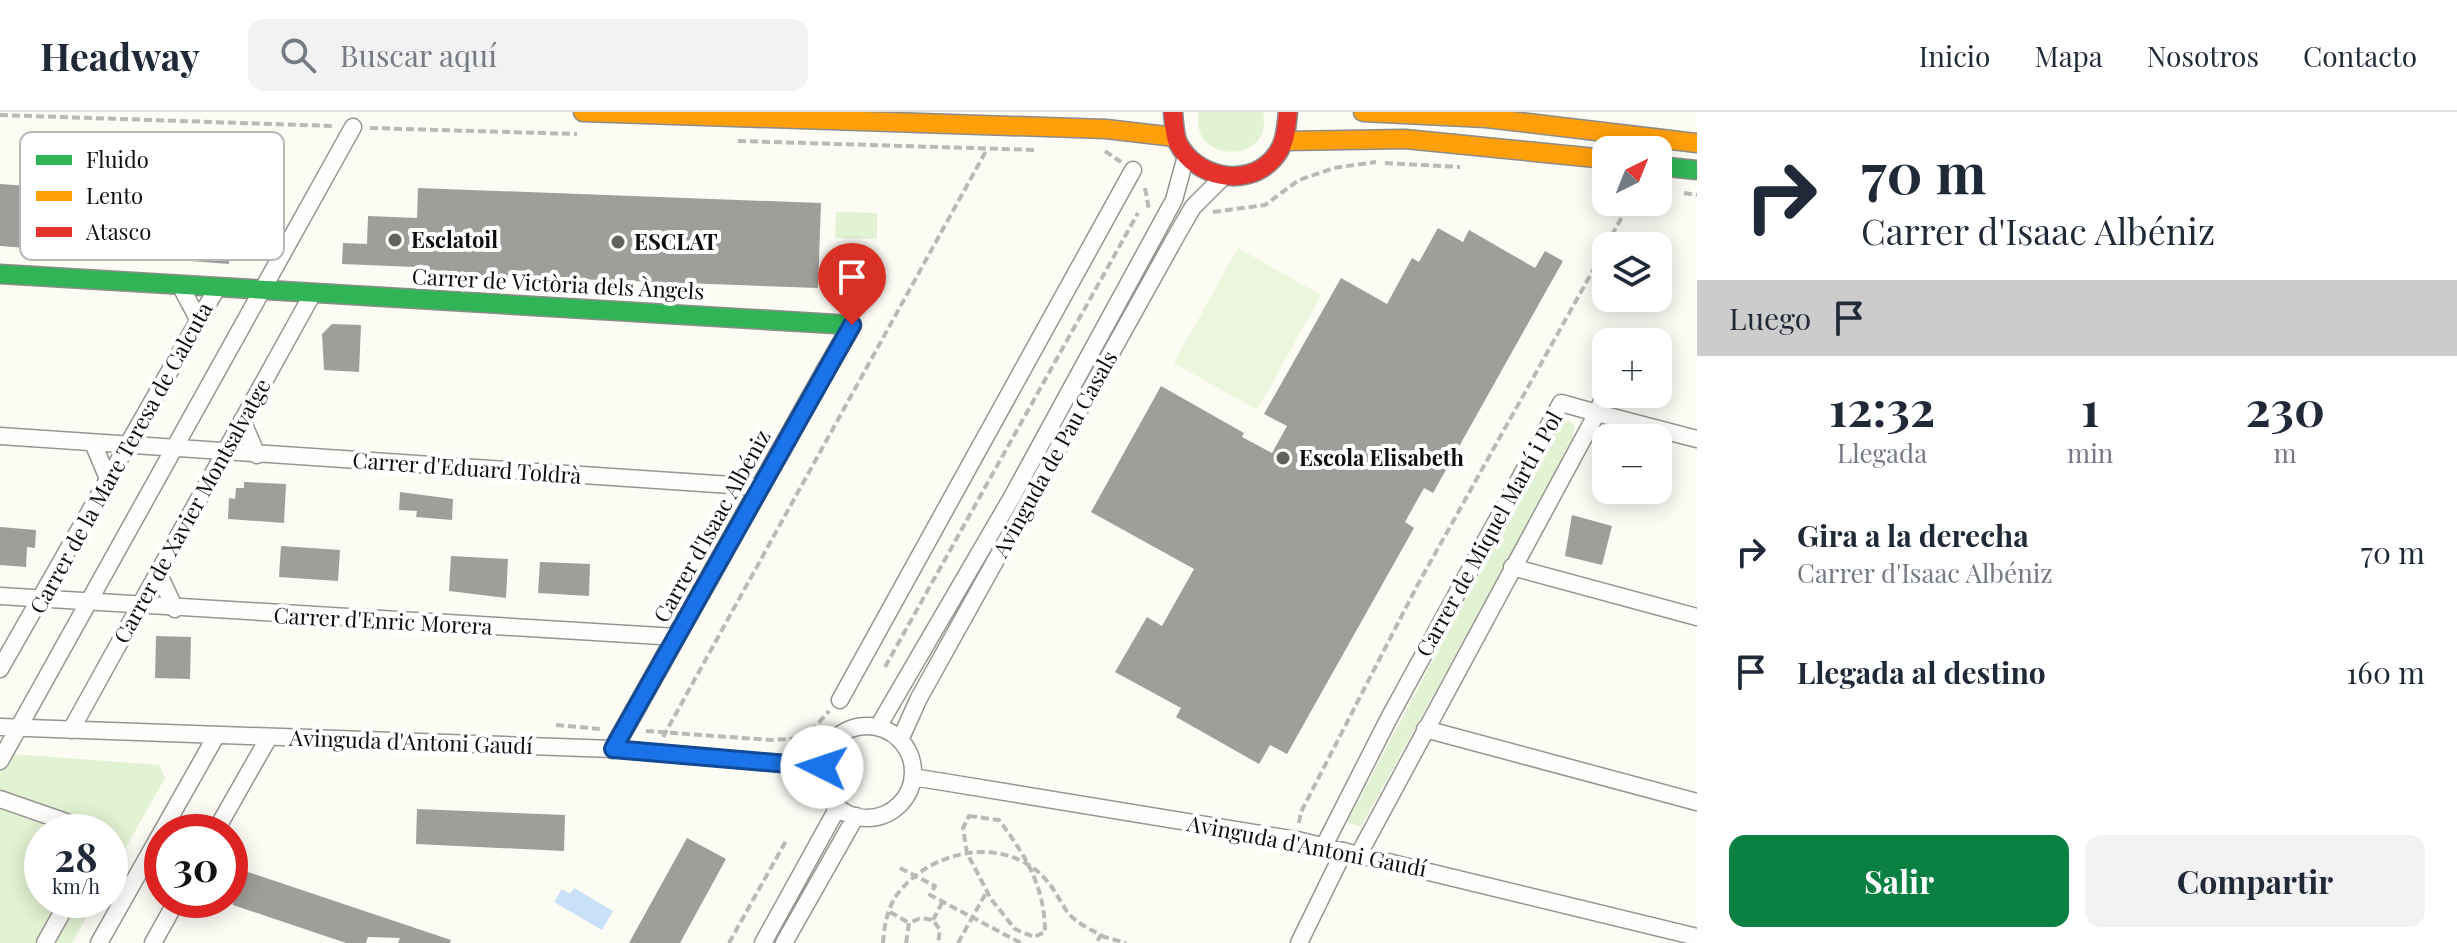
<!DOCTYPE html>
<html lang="es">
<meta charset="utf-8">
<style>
:root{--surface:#fff;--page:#f2f2f3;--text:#1f2937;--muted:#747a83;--line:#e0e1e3;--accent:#0b8043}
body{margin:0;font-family:"Playfair Display",serif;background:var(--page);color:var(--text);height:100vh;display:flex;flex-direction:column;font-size:30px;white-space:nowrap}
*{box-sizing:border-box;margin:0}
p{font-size:26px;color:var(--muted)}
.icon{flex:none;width:44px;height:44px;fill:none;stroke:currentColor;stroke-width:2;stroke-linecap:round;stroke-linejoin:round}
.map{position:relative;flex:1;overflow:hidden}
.sheet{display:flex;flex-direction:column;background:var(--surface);width:760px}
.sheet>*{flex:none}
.hud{background:#fff;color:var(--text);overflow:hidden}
.needle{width:52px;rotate:43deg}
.buttons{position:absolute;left:1592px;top:24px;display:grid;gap:16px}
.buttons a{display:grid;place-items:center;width:80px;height:80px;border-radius:16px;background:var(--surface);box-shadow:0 4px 20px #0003;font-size:40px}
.speed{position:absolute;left:24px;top:702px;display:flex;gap:16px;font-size:40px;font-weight:700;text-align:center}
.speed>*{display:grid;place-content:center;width:104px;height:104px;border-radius:50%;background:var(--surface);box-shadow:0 4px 20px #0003;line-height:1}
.speed small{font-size:20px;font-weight:400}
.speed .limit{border:12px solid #d22;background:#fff;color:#111}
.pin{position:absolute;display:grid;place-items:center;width:68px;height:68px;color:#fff;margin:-82px -34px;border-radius:50% 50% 50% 0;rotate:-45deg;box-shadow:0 0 8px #0007}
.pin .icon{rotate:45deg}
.me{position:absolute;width:88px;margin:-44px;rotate:274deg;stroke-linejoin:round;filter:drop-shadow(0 0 6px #0008)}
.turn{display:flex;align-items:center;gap:28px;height:168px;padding:0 32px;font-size:36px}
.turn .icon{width:104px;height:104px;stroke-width:2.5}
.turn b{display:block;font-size:56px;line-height:68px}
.then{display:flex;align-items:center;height:76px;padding:0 32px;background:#0003;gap:16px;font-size:30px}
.eta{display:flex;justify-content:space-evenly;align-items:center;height:136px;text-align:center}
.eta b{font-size:48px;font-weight:700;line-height:56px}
.button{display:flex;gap:16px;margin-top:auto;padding:16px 32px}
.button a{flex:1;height:92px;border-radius:16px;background:var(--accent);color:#fff;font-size:32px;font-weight:700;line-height:92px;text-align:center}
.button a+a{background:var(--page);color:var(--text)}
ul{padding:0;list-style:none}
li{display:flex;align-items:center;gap:24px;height:120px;padding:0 32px}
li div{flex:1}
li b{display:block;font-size:30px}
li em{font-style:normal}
header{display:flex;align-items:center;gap:48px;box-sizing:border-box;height:112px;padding:0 40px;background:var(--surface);border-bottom:2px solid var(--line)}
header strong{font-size:38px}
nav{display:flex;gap:44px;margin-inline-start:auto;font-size:28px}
.search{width:560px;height:72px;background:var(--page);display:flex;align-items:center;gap:20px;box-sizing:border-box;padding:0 28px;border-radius:16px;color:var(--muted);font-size:30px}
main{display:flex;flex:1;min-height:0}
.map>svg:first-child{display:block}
.green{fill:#e2f3d3}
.pitch{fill:#ecf6dd}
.water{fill:#c9e1f8}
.building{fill:#a09e99}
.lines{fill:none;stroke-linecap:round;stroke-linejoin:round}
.street-casing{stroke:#969592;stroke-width:19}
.fast-casing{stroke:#8c8c89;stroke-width:21}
.slow-casing{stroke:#8c8c89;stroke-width:21}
.jam-casing{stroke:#8c8c89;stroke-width:21}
.path{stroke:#b9b9b8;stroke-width:4;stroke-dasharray:8 4;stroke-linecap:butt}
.street{stroke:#fffefd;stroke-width:16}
.fast{stroke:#30b455;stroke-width:18}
.slow{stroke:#ff9f0a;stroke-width:18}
.jam{stroke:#e5322d;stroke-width:18}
.route-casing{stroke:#114b97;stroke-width:20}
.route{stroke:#1a73e8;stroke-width:14}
.poi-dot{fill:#62625f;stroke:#fff;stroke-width:3}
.labels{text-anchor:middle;stroke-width:8;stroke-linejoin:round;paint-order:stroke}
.poi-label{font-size:22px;font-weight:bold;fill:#0f0f0f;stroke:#fff;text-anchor:start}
.street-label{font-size:22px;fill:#0f0f0f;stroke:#fff}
.key{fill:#fff;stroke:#b7b7b7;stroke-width:2}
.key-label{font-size:22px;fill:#0f0f0f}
</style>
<header>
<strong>Headway</strong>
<div class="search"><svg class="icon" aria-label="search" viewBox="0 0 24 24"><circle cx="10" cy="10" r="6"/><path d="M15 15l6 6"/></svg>Buscar aquí</div>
<nav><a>Inicio</a><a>Mapa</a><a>Nosotros</a><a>Contacto</a></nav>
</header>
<main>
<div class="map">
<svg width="1697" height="831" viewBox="0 0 1697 831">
<rect width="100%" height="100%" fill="#fcfbf4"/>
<path class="green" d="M1199 0H1263C1275 53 1188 53 1199 0Z
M836 100 877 101V127L835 126Z
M1570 309 1575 315 1572 330 1361 715 1347 710 1559 311Z
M0 641 159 653 165 666 110 764V720H42V788H96L72 831H0Z"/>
<path class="pitch" d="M1238 136 1321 183 1257 298 1174 251Z"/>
<path class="water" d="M574 776 613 799 602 818 554 790 562 777 570 782Z"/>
<path class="building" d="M0 72 184 85 185 73 235 77 229 152 0 134Z
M418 76 821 91 818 176 415 161V155L342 152 343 131 367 132 368 104 417 106Z
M1438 116 1463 130 1469 118 1535 156 1545 139 1563 149 1433 381 1424 376 1405 410 1414 416 1287 642 1270 633 1259 652 1176 605 1181 596 1115 560 1147 505 1162 514 1194 457 1091 400 1161 274 1244 321 1242 325 1272 341 1287 314 1264 302 1341 166 1387 192 1412 146 1419 150Z
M332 212 361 213 359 260 324 258 322 222Z
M244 370 286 372 284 411 228 407 229 386 235 387 236 376H244Z
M400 380 453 387 452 408 416 405 417 399 399 398Z
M1572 403 1612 414 1602 453 1565 444Z
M0 415 36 418 35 436 27 435 26 455 0 453Z
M281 434 340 438 338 469 279 465Z
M451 444 508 447 506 486 449 479Z
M540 450 590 452 589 484 538 481Z
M156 524 191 525 190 567 155 566Z
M417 697 565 703 564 739 416 732Z
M687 726 726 747 680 831H629Z
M236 756 451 828 450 831H398L400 826 368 825 366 831H346L233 793 230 774Z"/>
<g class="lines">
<defs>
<path id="street" d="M180 173 199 209
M1606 279 1597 301 1697 327
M242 308 257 343
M0 324 761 375
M93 331 109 369
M1512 455 1697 505
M158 460 175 497
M0 484 677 525
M0 557 217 176
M840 588 1133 58
M821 660a46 46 0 1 1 92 0a46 46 0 1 1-92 0Z
M0 615 613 637 822 655
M878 615 1012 385 1174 88 1186 44
M1425 617 1697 690
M71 618 313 181
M900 628 919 586 1179 119 1193 95 1223 65
M0 649 353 15
M913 665 1297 728 1697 825
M0 687 95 720
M215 720 269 625
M1324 734 1389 606 1561 291 1597 301 1359 742
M45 831 69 788
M99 831 216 624
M153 831 177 788
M763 831 838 695
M784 831 856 704
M1299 831 1344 739"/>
<path id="fast" d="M1658 54 1697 58
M0 162 852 213 825 260"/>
<path id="slow" d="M583 0 1106 17 1175 25
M1363 0 1486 6 1697 31
M1285 29 1405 27 1606 47
M613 637 825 260"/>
<path id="jam" d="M1173 0C1174 10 1174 22 1178 31 1195 65 1246 77 1273 47 1286 33 1286 17 1288 0"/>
</defs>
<use href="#street" class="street-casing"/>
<use href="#fast" class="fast-casing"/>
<use href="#slow" class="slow-casing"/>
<use href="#jam" class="jam-casing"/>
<path class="path" d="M0 3 333 14
M370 16 577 22
M738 29 1037 38
M1105 39 1121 50
M1385 51 1460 55
M1145 76 1149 98
M1684 81 1697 83
M1213 100 1265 93 1299 68 1334 56 1376 50
M1606 134 1630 90
M885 555 1138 101
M556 613 601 617
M646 619 771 628 805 626 829 599
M663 625 986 39
M969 704 999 708C1025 743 1045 774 1045 820L1034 825 1015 817 991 787 967 741 963 716Z
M1299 711 1301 700 1417 474 1606 135
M900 756 935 774 930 783 1021 831
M890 800 909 811
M933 808 943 789
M1101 824 1126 831
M729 831 787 727
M883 831C884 815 887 798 896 784 925 743 989 725 1032 755 1049 767 1056 782 1066 798 1074 810 1088 816 1101 823L1096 831
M906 831 909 811 921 806 933 808 940 818 938 831
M958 831 986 781"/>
<use href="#street" class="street"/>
<use href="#fast" class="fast"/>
<use href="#slow" class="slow"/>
<use href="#jam" class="jam"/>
</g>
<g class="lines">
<defs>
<path id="route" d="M822 655 613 637 852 213"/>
</defs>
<use href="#route" class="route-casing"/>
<use href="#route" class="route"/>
</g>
<g class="poi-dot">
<circle cx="395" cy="128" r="8"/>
<circle cx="618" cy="130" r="8"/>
<circle cx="1283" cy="346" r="8"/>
</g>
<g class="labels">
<g class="poi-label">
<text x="411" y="136">Esclatoil</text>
<text x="634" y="138">ESCLAT</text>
<text x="1299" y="354">Escola Elisabeth</text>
</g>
<g class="street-label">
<text transform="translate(558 172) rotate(3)" y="8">Carrer de Victòria dels Àngels</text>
<text transform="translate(1055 342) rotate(-61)" y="8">Avinguda de Pau Casals</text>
<text transform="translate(121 346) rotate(-61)" y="8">Carrer de la Mare Teresa de Calcuta</text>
<text transform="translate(467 356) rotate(4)" y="8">Carrer d'Eduard Toldrà</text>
<text transform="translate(192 399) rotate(-61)" y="8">Carrer de Xavier Montsalvatge</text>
<text transform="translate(712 414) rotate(-61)" y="8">Carrer d'Isaac Albéniz</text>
<text transform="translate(1489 422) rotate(-61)" y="8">Carrer de Miquel Martí i Pol</text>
<text transform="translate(383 509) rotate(3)" y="8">Carrer d'Enric Morera</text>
<text transform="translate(411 630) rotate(2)" y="8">Avinguda d'Antoni Gaudí</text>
<text transform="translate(1307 734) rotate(11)" y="8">Avinguda d'Antoni Gaudí</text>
</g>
</g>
<rect x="20" y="20" width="264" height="128" rx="12" class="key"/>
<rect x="36" y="43" width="36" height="10" fill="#30b455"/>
<rect x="36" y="79" width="36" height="10" fill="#ff9f0a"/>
<rect x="36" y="115" width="36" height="10" fill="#e5322d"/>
<g class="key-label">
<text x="86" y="56">Fluido</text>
<text x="86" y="92">Lento</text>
<text x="86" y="128">Atasco</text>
</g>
</svg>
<div class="buttons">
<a><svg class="needle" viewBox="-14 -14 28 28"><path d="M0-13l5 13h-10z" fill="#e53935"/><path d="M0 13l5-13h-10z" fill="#747a83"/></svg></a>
<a><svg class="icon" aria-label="layers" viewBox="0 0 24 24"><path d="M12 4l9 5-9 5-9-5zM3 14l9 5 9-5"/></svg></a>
<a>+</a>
<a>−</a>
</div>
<div class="speed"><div>28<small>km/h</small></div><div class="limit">30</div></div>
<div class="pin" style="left:852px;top:213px;background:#d93025"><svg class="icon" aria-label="arrive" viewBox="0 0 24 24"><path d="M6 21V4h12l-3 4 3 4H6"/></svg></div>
<svg class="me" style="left:822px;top:655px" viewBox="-20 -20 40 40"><circle r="19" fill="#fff"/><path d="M0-13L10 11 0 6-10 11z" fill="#1a73e8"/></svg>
</div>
<section class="sheet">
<div class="hud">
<div class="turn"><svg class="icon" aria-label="right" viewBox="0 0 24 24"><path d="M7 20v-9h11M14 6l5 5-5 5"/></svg><div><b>70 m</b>Carrer d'Isaac Albéniz</div></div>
<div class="then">Luego<svg class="icon" aria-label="arrive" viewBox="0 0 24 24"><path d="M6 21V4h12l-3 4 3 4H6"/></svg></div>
</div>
<div class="eta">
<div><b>12:32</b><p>Llegada</p></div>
<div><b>1</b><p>min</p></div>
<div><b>230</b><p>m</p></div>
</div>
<ul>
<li><svg class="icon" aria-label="right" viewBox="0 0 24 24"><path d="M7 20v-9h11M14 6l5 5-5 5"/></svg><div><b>Gira a la derecha</b><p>Carrer d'Isaac Albéniz</p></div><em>70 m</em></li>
<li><svg class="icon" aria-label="arrive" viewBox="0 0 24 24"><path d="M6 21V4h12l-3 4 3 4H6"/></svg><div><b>Llegada al destino</b></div><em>160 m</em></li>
</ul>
<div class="button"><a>Salir</a><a>Compartir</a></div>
</section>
</main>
